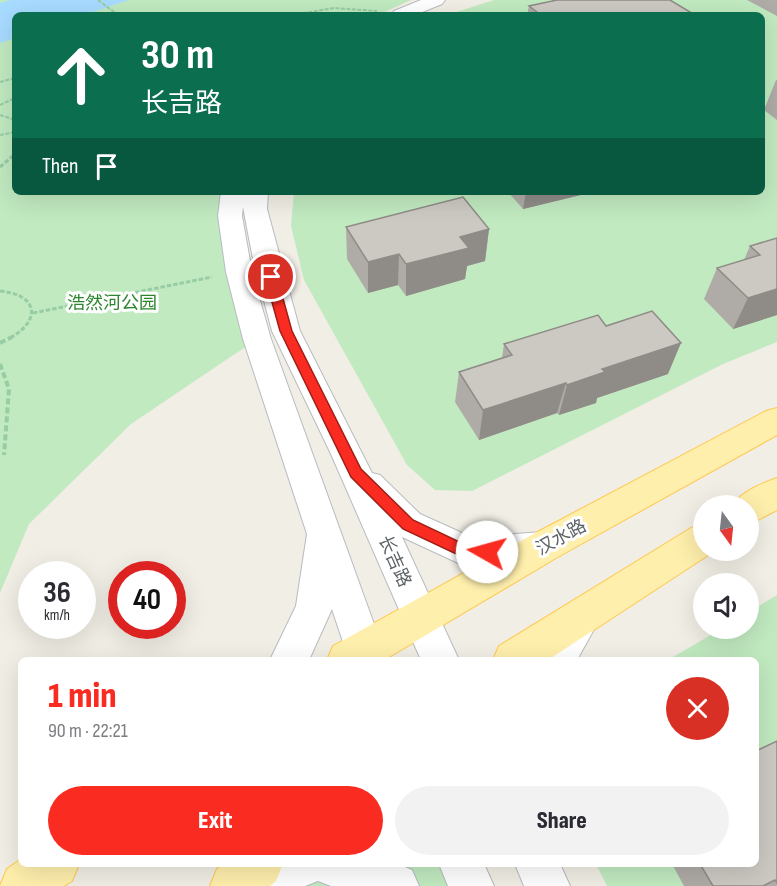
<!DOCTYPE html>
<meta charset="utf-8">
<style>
:root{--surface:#fff;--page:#f2f2f3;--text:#2b2b33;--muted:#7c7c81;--accent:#fa2c22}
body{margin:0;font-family:"Sofia Sans Condensed","Noto Sans SC",sans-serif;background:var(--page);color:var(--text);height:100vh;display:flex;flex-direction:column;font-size:22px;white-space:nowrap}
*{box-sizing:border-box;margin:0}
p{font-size:20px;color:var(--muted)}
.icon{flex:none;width:33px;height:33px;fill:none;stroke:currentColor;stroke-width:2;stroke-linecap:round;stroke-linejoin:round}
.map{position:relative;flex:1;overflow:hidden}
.drawer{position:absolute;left:18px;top:657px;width:741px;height:210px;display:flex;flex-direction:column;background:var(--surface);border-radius:9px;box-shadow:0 6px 24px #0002}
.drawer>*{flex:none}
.banner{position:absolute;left:12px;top:12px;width:753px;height:183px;border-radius:9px;box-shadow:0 6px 24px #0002;background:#0b6e4f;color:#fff;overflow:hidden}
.needle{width:39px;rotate:165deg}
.tools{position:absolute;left:693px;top:495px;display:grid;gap:12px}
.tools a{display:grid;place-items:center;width:66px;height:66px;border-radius:50%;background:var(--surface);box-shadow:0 6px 24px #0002;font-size:30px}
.speed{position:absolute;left:18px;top:561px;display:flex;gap:12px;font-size:30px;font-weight:700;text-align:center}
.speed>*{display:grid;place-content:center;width:78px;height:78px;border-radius:50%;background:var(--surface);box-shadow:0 6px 24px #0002;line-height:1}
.speed small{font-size:15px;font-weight:400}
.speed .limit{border:9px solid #d22;background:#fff;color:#111}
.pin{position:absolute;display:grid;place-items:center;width:51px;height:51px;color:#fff;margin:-26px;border:3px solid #fff;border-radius:50%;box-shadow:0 2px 6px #0007}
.me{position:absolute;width:66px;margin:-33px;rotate:277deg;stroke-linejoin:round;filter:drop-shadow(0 0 4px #0008)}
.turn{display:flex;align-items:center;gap:21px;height:126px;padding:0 30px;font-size:27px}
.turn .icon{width:78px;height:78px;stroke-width:2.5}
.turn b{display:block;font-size:42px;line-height:51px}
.then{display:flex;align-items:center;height:57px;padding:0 30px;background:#0003;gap:12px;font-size:22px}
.round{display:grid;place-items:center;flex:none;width:63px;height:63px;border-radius:32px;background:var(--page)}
.headline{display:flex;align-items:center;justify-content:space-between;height:102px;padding:0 30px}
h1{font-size:36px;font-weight:800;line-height:45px;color:var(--accent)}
.button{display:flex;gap:12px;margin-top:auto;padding:12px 30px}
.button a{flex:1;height:69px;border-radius:36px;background:var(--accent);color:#fff;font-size:24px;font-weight:800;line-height:69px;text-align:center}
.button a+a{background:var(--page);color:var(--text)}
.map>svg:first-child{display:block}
.green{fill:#c1eac0}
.water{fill:#a7dbff}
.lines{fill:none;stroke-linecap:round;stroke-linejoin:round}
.minor-casing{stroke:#b8bbc0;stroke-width:2}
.major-casing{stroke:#ffc850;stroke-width:2}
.path-far2{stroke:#97cca5;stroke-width:2;stroke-dasharray:4 1.5;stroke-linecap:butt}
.path-far1{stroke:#97cca5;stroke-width:3;stroke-dasharray:4.5 2;stroke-linecap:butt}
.path{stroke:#97cca5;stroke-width:4;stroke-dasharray:6 3;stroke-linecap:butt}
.minor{fill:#fff;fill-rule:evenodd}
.major{fill:#ffefac;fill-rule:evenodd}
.wall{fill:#afaca7}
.shaded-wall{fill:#8f8c88}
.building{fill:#ccc8c2;stroke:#8f8c88;stroke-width:1.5}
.route{fill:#fa2c22;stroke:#a21d16;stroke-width:1.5}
.labels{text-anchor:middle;stroke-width:6;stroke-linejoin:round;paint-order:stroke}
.park-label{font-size:18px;fill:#2d862e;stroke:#fff}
.street-label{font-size:18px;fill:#5d6267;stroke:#fff}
</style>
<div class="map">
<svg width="777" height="886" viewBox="0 0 777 886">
<rect width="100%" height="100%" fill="#f1eee5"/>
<path class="green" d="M0 0H411L378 15H15V192H233L257 339 131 424 29 524 0 593Z
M494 0H777V342L723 364 472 491 435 490 407 465 304 280 291 226 294 192H762V15H447Z
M777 595V886H607L596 864H756V660H668L721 629 748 628 749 612Z
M259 864H461L471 886H234Z"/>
<path class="water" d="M10 0H129L84 15H15V38L0 43V3Z"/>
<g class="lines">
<defs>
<path id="minor" d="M421 0H445L442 4 415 15H391L394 11Z
M221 192H268L267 209 300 331 372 473 380 475 420 514 471 537 543 532 555 536 560 547 555 558 543 562 469 568 402 537 459 660H421L331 454 272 331 253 259 243 207 242 216 252 272 271 339 387 660H349L332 609 309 660H270L296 606 307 534 243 339 226 272 218 216Z
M584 598 597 603 602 615 577 660H536L541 647 571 603Z
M231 864H398L412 870 419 886H331L318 881 305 886H216L222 868Z
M439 864H484L494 886H448Z
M515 864H560L570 886H524Z"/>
<path id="major" d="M777 408V435L556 558 384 660H327L333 646 530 536 766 411Z
M777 478V510L748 525V506H733C739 492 763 483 777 478Z
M704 524V550H716L548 660H493L499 646 691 528Z
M21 859V864H79L72 881 64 886H0L7 869Z
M223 864H283L276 881 270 886H210L217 869Z"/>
</defs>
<use href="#minor" class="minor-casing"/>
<use href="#major" class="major-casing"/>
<path class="path-far2" d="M98 0 118 15
M292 15 334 8 377 11
M0 82 15 78
M0 105 15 98
M0 115 15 120
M0 135 15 132"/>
<path class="path-far1" d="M0 167 15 154
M0 291C40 295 41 322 8 339
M33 313 212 277"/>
<path class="path" d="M0 343 12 337
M0 364 9 389 4 455"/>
<use href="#minor" class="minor"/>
<use href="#major" class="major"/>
</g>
<path class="wall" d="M552 0H670L695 15H527L529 6 552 1Z
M747 0H777V16Z
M776 80H777V120L764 110Z
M508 192H593L523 209Z
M346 227 489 229 485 261 467 266 465 279 406 296 398 285 368 293 347 259Z
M777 238V315L733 329 704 299 717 268 744 260 750 246Z
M606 326 668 374 597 398 596 403 559 415 557 413 479 440 455 402 459 372 502 358 504 344Z
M777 741V886H684L672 864H756Z"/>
<path class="shaded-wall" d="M526 192H593L523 209Z
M489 229 485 261 467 266 465 279 406 296V264L460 237Z
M399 254 398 285 368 293V262Z
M777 289V315L733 329 748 298Z
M681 343 668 374 597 398 596 403 559 415 567 385 602 369Z
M566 383 557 413 479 440 483 410Z"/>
<path class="building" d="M557 0H670L695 15H541L529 6Z
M463 197 489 229 460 237 469 248 406 264 399 254 368 262 346 227Z
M777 238V289L748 298 717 268 760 255 750 246Z
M652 311 681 343 602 369 605 372 567 385 566 383 483 410 459 372 512 355 504 344 598 315 606 326Z
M777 741V883L775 880 763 886H713L700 864H756V751Z"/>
<path class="route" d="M271 273 277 277 292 331 361 469 413 520 470 547 487 545 493 547 495 552 493 557 469 560 403 529 351 477 280 331 265 277Z"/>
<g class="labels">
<g class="park-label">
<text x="112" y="309">浩然河公园</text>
</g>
<g class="street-label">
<text transform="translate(561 537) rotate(-29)" y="6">汉水路</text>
<text transform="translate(395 561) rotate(66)" y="6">长吉路</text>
</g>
</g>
</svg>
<div class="tools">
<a><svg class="needle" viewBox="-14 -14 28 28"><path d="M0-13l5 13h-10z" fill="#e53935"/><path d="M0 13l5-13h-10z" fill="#7c7c81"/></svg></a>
<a><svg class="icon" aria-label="sound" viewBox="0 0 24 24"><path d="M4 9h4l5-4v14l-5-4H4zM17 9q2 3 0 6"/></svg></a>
</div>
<div class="speed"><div>36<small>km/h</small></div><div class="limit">40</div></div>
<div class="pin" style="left:271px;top:277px;background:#d93025"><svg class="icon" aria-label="arrive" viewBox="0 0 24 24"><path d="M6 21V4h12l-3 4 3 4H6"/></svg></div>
<svg class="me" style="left:487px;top:552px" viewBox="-20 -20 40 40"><circle r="19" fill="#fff"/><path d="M0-13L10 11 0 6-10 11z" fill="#fa2c22"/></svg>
<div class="banner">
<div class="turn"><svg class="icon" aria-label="ahead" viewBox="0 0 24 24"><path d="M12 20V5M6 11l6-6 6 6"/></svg><div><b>30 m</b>长吉路</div></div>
<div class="then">Then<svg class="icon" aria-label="arrive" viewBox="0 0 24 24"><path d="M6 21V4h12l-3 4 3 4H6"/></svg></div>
</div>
<section class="drawer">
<div class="headline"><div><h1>1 min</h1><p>90 m · 22:21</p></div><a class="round" style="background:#d93025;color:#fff"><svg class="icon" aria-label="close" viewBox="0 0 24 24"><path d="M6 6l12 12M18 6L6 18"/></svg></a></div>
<div class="button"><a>Exit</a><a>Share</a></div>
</section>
</div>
